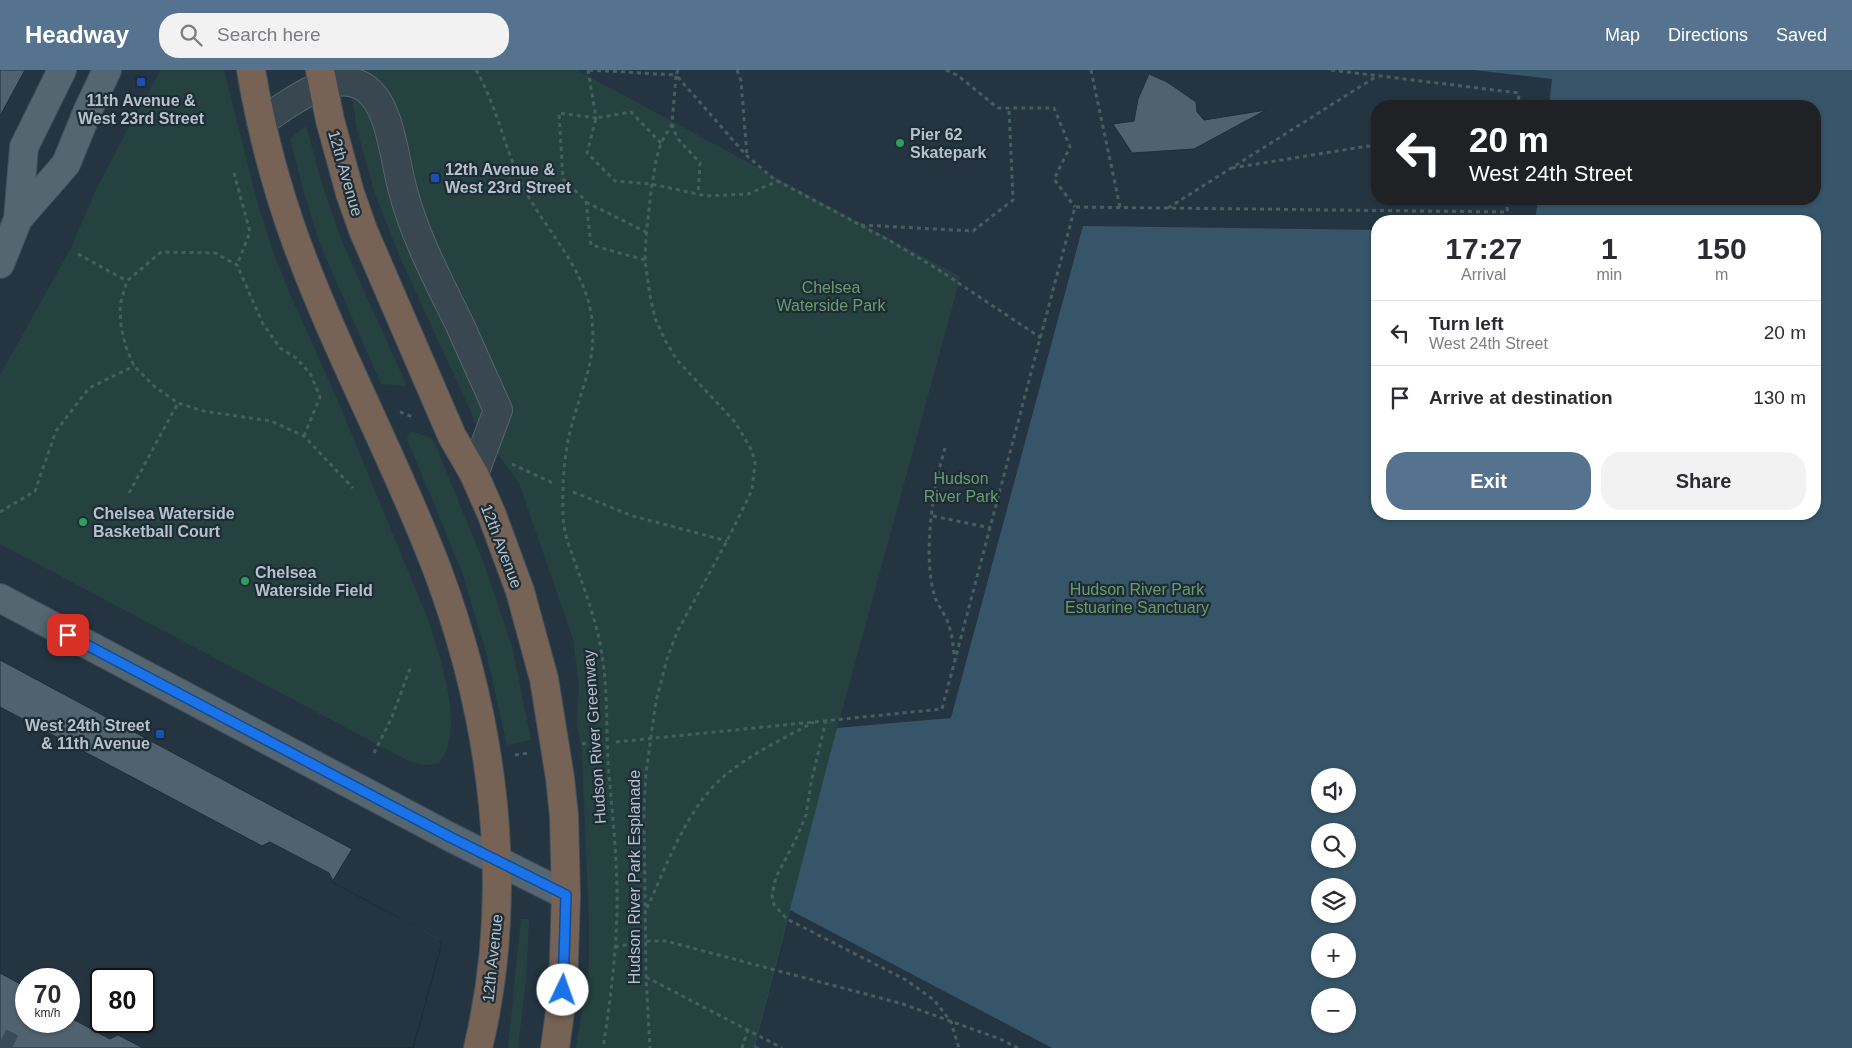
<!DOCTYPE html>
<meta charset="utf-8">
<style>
:root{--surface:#fff;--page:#f2f2f3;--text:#2b2b33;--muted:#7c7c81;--line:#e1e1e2;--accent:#55738e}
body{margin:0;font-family:Arial,sans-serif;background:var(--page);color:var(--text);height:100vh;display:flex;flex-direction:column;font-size:19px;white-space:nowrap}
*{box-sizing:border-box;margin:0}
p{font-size:16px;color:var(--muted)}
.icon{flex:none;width:28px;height:28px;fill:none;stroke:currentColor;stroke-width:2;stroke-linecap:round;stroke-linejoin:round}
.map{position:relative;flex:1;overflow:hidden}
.sheet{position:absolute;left:1371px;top:145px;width:450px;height:305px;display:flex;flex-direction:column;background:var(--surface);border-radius:20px;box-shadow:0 1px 4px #0004}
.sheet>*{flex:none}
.guide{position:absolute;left:1371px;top:30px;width:450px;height:105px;border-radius:20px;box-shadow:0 1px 4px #0004;background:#202124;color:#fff;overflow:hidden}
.controls{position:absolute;left:1311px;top:698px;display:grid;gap:10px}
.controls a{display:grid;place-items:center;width:45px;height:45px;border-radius:50%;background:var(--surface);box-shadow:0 1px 4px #0004;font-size:25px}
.speed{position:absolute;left:15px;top:898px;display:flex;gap:10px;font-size:25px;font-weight:700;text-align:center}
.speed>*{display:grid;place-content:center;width:65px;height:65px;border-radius:50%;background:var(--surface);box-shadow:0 1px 4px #0004;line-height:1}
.speed small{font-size:12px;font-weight:400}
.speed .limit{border:2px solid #111;border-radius:8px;background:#fff;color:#111}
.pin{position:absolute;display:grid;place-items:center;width:42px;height:42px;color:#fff;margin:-21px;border-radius:10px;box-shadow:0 2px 8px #0006}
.me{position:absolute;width:55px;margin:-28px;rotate:3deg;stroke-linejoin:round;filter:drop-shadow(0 0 4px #0008)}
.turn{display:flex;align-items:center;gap:18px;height:105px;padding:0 15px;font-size:22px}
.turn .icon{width:65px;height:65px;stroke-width:2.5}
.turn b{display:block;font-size:35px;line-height:42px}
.eta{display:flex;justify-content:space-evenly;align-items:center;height:85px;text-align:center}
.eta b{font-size:30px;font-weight:700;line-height:35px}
.cta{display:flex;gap:10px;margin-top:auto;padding:10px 15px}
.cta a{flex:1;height:58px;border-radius:20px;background:var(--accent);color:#fff;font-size:20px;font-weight:700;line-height:58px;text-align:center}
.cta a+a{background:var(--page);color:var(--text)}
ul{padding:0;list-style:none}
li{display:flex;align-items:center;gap:15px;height:65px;padding:0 15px;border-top:1px solid var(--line)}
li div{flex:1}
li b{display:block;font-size:19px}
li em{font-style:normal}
header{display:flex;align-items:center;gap:30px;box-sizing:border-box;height:70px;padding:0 25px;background:var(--accent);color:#fff}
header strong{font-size:24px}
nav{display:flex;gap:28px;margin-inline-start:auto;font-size:18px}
.search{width:350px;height:45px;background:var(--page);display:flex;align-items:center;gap:12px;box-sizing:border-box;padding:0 18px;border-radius:20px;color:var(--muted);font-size:19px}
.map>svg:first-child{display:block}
.green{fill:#264240;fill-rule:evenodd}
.water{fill:#375568;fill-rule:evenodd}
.pier{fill:#243541}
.building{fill:#4f626e;stroke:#1f2e37;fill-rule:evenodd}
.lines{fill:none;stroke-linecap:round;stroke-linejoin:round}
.minor-tunnel{stroke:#3a4a56;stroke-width:28;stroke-dasharray:28 14;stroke-linecap:butt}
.minor-casing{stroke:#56646e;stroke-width:30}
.major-casing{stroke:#425059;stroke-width:30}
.highway-casing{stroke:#43515b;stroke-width:30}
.path{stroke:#465f5e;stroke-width:3;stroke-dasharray:4 4;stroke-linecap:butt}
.minor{stroke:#384750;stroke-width:28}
.major{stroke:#566670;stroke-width:28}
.highway{stroke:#776355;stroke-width:28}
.route-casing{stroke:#114b97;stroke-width:12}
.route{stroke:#1a73e8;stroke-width:9}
.transit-dot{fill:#1a4fb4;stroke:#1d2c35;stroke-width:2}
.leisure-dot{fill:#2e9e5b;stroke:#1d2c35;stroke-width:2}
.labels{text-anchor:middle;stroke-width:4.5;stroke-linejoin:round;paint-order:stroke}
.poi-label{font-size:16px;font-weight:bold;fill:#b5c1cb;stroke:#1d2c35;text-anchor:start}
.street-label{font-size:16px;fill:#b5c1cb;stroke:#1d2c35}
.park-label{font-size:16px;fill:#6a9d6d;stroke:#1d2c35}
</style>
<header>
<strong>Headway</strong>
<div class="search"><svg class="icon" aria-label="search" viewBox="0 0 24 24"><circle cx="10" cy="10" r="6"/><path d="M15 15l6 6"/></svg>Search here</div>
<nav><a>Map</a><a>Directions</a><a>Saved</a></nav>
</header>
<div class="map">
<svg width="1852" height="978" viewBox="0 0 1852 978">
<rect width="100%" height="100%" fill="#243541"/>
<path class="green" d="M161 0H224L257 131 271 176 290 224 338 331 429 552C440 589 466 659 439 693 427 697 418 694 407 690L0 474V305L71 178 95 122 131 53Z
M345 0H1569L1378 36V444L1452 978H576L589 899V849L582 682 577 653 579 614 573 569 519 413 477 355 402 192 375 124 356 56 354 37ZM1320 706H1348V734H1320ZM1320 761H1348V789H1320ZM1320 816H1348V844H1320ZM1320 871H1348V899H1320ZM1320 926H1348V954H1320Z
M306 56 323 117 342 172 407 316 381 314 320 174 304 123 290 68Z
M411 361 433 369 484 494 512 576 531 670 507 675 486 582 462 502 407 369Z
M521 849H529L526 908 518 978H508Z"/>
<path class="water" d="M576 0H1852V978H754L833 673 960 207ZM1378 36H1815V129H1378ZM1378 151H1815V444H1378ZM1320 706H1348V734H1320ZM1320 761H1348V789H1320ZM1320 816H1348V844H1320ZM1320 871H1348V899H1320ZM1320 926H1348V954H1320Z"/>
<path class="pier" d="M576 0H1474L1552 9 1549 36H1378V129H1538L1535 151H1378L1377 160 1083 156 951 648 837 658 960 207Z
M790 840 999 950 1052 978H760L755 975Z"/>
<path class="building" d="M0 0H25L0 46Z
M1149 4 1167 12 1196 32 1197 42 1204 50 1266 40 1194 79 1132 83 1113 54 1134 51 1138 29Z
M0 590 352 779 332 812 441 871V877L413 978H0ZM26 909H69V951H26ZM101 909H144V951H101Z
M0 637 262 776 270 772 329 803 332 809V812L440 869 441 877 413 978H143L118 965 110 969 69 947V909H26V917L0 903ZM101 909H144V951H101Z"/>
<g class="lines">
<path class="minor-tunnel" d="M0 972 12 978"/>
<defs>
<path id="minor" d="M261 52C286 36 329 0 360 15 391 29 394 90 403 121 415 167 438 210 459 253 472 282 485 311 498 340L474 404"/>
<path id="major" d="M18 149 66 94 88 40 107 0
M0 194 18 149 24 77 62 0
M0 528 450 767 566 825"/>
<path id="highway" d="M251 0C261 59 276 117 297 174 338 285 395 389 437 499 494 651 516 819 478 978
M320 0 330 50 350 123 363 160 452 366 474 404 492 445 520 521 544 609 560 708 564 746 566 825 563 920 555 978"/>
</defs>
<use href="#minor" class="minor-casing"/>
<use href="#major" class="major-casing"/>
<use href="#highway" class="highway-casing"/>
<path class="path" d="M476 0C497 36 504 77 522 114 542 156 580 192 590 238 600 286 582 314 571 358 564 385 562 415 563 444 563 463 571 481 577 498 587 527 598 556 602 586 608 621 606 658 608 693 612 742 618 792 617 841 616 887 610 933 603 978
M588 0 596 48 559 43 563 109 586 131 591 175 645 190
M589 0 676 5 672 54 661 73 656 90 651 122 646 166 645 190 650 226 655 248 665 270 677 290 735 352 752 381 755 393 752 420 727 471 677 562 667 589 656 631 646 703 644 741 646 907 650 978
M678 0 676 5 746 85 774 109 892 172 939 200 1041 268
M737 0 741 11 747 86
M946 0 957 5 998 38H1054L1070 77 1054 109 1075 137
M1091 0 1120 137
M1331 0 1519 23 1518 36
M672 54 677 68 700 93 698 124
M661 73 631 42 596 48 587 83 615 111 652 114 706 126 748 124 778 111
M1232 98 1368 76 1378 79
M234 103 250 162 237 195
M586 132 646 162
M1168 138 1377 6
M861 155 973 161 1013 130 1009 38
M78 184 127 211
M400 342 413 347
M304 366 320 327 310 303 296 288 280 278 263 254 237 195 215 183 161 182 127 211 120 235 121 257 126 277 134 296 155 317 178 333 203 341 271 351 304 366 353 418
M945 378C933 417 922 487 935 527 939 538 948 548 950 559 953 569 953 579 955 590
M512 394 555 414
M573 422 633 446 727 471
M129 423 178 333
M0 442 35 421 56 361 89 318 134 296
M933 446 991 458
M826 650 811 713 806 745 796 769 776 807 772 825 774 835 787 849 906 910 934 930 951 952 959 978
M616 672 942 639 1075 137 1507 142 1508 129
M582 674 596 671
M374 683 392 647 411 596
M515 685 529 683
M647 838C667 795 686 740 722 708 748 685 783 669 814 652
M615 877 645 871H666L903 934 1000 969 1018 978
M646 907 782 978
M742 978 748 960"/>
<use href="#minor" class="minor"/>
<use href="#major" class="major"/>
<use href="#highway" class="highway"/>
</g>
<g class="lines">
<defs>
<path id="route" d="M68 565 450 767 566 825 563 920"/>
</defs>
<use href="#route" class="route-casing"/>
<use href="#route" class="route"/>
</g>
<g class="transit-dot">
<rect x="136" y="7" width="10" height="10" rx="2.5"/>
<rect x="430" y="103" width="10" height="10" rx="2.5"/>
<rect x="155" y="659" width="10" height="10" rx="2.5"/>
</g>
<g class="leisure-dot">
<circle cx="900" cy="73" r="5"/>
<circle cx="83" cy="452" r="5"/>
<circle cx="245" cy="511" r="5"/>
</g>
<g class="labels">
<g class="poi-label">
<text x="141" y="36" text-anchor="middle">11th Avenue &amp;<tspan x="141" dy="18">West 23rd Street</tspan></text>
<text x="910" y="70">Pier 62<tspan x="910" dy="18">Skatepark</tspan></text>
<text x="445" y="105">12th Avenue &amp;<tspan x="445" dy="18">West 23rd Street</tspan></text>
<text x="93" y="449">Chelsea Waterside<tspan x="93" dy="18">Basketball Court</tspan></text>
<text x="255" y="508">Chelsea<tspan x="255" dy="18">Waterside Field</tspan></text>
<text x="150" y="661" text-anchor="end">West 24th Street<tspan x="150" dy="18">&amp; 11th Avenue</tspan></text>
</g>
<g class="street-label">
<text transform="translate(346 103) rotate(74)" y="6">12th Avenue</text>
<text transform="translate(502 476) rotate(69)" y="6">12th Avenue</text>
<text transform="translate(594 667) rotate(-94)" y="6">Hudson River Greenway</text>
<text transform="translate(634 807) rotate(-90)" y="6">Hudson River Park Esplanade</text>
<text transform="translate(492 888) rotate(-84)" y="6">12th Avenue</text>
</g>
<g class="park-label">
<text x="831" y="223">Chelsea<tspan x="831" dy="18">Waterside Park</tspan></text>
<text x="961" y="414">Hudson<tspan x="961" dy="18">River Park</tspan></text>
<text x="1137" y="525">Hudson River Park<tspan x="1137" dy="18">Estuarine Sanctuary</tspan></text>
</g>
</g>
</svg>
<div class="controls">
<a><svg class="icon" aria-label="sound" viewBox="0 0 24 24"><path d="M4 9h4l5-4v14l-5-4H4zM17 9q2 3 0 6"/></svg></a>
<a><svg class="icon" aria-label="search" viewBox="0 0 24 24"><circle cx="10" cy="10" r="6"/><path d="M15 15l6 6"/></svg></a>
<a><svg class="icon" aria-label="layers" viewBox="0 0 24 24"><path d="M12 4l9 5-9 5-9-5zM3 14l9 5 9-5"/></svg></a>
<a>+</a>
<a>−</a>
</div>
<div class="speed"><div>70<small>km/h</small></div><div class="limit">80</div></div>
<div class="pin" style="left:68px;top:565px;background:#d93025"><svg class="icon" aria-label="arrive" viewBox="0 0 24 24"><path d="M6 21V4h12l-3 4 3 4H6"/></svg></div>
<svg class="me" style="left:563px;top:920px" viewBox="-20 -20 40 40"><circle r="19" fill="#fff"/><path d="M0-13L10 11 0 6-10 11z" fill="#1a73e8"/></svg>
<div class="guide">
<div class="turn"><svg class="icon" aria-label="left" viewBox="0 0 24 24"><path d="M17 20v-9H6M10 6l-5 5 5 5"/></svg><div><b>20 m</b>West 24th Street</div></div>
</div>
<section class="sheet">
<div class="eta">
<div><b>17:27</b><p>Arrival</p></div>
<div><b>1</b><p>min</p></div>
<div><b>150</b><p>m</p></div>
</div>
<ul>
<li><svg class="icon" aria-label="left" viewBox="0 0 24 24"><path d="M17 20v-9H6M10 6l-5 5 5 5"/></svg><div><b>Turn left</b><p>West 24th Street</p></div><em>20 m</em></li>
<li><svg class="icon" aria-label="arrive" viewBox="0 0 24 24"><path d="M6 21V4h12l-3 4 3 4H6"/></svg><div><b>Arrive at destination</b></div><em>130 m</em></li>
</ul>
<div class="cta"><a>Exit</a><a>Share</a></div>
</section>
</div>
